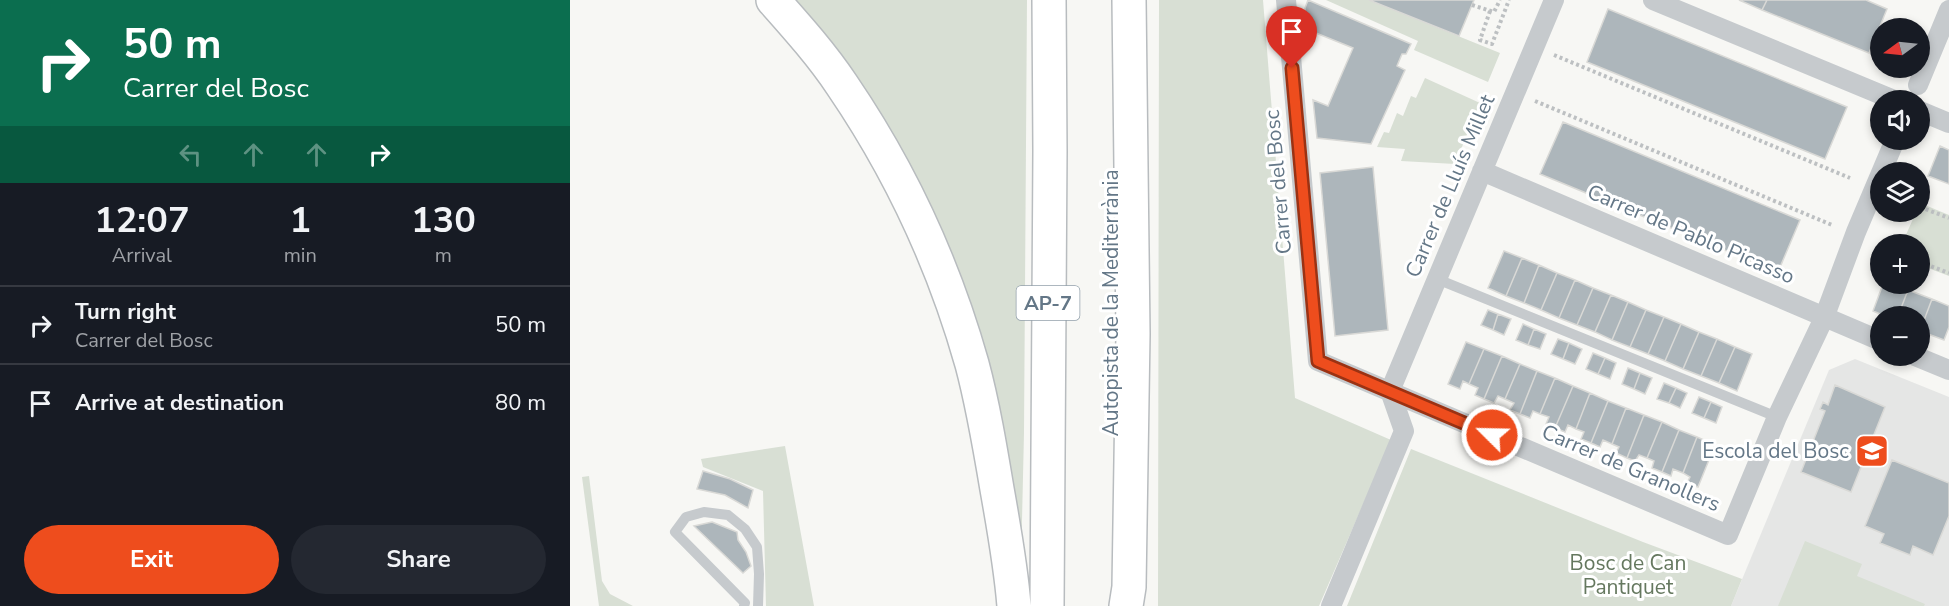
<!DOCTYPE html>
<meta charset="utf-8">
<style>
:root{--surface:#171b24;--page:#242831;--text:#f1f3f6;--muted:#9ea1a6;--line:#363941;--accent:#ee4d1d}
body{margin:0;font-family:"Nunito Sans",sans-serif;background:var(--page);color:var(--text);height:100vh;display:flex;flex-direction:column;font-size:22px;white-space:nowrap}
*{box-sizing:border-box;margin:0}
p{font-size:20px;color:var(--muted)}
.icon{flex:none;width:33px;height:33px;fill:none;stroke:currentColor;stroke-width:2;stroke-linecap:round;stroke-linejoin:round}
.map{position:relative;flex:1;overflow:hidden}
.drawer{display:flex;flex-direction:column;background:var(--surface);width:570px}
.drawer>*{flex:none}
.hud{background:#0b6e4f;color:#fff;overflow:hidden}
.needle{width:39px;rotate:255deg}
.buttons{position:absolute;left:1300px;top:18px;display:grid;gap:12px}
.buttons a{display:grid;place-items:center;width:60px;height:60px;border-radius:50%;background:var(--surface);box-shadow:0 3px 9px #0003;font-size:30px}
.pin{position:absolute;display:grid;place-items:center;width:51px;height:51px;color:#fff;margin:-62px -26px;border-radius:50% 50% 50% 0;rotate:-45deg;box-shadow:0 0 6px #0007}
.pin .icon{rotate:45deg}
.me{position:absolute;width:66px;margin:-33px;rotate:293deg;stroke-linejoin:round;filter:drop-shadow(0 0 4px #0008)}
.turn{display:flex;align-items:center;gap:21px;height:126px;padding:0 24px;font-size:27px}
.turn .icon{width:78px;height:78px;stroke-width:2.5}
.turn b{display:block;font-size:42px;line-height:51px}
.lanes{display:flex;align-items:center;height:57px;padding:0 24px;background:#0003;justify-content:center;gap:30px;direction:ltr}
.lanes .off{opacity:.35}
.eta{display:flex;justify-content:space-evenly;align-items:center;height:102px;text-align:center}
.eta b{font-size:36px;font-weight:700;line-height:42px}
.button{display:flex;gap:12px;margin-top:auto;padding:12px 24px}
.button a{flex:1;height:69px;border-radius:36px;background:var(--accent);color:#fff;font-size:24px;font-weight:700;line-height:69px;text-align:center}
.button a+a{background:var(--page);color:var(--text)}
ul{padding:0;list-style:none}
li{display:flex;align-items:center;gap:18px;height:78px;padding:0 24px;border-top:2px solid var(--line)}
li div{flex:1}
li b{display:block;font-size:22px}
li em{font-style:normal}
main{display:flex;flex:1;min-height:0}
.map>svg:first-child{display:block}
.built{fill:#e5e6e5}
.green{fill:#d8dfd4}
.building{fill:#adb6bb;stroke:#d9d9d6;stroke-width:1.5}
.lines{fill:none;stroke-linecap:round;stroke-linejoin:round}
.highway-casing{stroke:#b8bcbf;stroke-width:36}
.path{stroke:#bdc0c2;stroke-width:4;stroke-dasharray:3 3;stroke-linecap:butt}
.lane{stroke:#c6cacd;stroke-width:10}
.street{stroke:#c6cacd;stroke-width:20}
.highway{stroke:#fff;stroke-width:33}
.route-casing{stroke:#9b3213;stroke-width:15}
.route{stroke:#ee4d1d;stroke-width:10}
.labels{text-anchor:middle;stroke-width:6;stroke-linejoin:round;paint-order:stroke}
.shield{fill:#fff;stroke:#92a0ab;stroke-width:1.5}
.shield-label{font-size:20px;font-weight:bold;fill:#647787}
.street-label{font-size:21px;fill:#647787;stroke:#fff}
.poi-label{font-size:21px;fill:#647787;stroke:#fff;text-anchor:end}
.park-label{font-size:21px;fill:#65785f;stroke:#fff}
</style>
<main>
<section class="drawer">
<div class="hud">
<div class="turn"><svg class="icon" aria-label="right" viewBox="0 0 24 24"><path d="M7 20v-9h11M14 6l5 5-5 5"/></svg><div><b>50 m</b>Carrer del Bosc</div></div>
<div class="lanes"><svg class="icon off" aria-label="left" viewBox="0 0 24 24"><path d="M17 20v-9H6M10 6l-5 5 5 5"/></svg><svg class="icon off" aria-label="ahead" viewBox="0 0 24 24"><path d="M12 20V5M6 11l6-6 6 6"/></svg><svg class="icon off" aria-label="ahead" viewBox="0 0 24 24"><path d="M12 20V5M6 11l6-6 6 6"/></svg><svg class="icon" aria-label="right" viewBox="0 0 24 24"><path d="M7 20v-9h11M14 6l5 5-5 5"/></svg></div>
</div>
<div class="eta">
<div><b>12:07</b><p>Arrival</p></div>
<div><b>1</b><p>min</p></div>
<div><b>130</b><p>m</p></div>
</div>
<ul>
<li><svg class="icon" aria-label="right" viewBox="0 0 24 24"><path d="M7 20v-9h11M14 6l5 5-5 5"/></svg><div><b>Turn right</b><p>Carrer del Bosc</p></div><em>50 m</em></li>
<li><svg class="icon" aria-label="arrive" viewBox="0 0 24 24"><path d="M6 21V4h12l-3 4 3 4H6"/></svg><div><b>Arrive at destination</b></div><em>80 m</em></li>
</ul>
<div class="button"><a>Exit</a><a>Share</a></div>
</section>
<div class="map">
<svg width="1379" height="606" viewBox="0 0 1379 606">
<rect width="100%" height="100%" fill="#f7f7f4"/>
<path class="built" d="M1285 359 1379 397V606H1161L1259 370Z"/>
<path class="green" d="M217 0H457L454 433 451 564 409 349Z
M589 0H693L725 398 821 440 749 606H588Z
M756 0H799L930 53 918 82 844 50 848 41Z
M855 78 910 103 885 164 831 161 835 149 807 147 814 132 819 133 827 113 833 116 841 96 846 98Z
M1350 203 1379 215V276L1350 265V244H1332L1346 212H1350Z
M215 446 244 606H196L193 491 133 467 131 459Z
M841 449 1073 542 1172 579 1161 606H777Z
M19 476 32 581 40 594 63 606H29L12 477Z
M1235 541 1292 564 1287 576 1355 604 1354 606H1208Z"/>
<path class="building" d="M738 0 841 44 836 54H832L827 66 835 70 801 144 747 138 743 100 758 106 783 48 736 29 735 8Z
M799 0H904L889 36Z
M1169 0H1197L1192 10Z
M1197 0H1296L1317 9 1299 53 1192 10Z
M1038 9 1277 107 1255 159 1017 62Z
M993 122 1230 220 1208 272 970 174Z
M1370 146 1379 150V184L1358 176Z
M803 167 818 330 765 336 750 173Z
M934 251 952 258 936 296 918 288Z
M952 258 969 265 954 303 936 296Z
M969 265 987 273 971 310 954 303Z
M987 273 1005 280 989 318 971 310Z
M1005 280 1023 288 1007 325 989 318Z
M1313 284H1322L1338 290 1328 316H1315L1303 311Z
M1023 288 1041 295 1025 332 1007 325Z
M1338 290 1362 299 1350 331V316H1328Z
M1041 295 1058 302 1042 340 1025 332Z
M1362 299 1379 306V327L1374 340 1350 331Z
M1058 302 1076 310 1060 347 1042 340Z
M918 310 928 314 923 330 911 325Z
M1076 310 1094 317 1078 354 1060 347Z
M928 314 941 319 934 335 923 330Z
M1094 317 1111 324 1095 361 1078 354Z
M953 324 964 329 958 345 946 340Z
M1111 324 1129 332 1113 369 1095 361Z
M964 329 976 334 970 349 958 345Z
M1129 332 1147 339 1131 376 1113 369Z
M988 339 999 343 993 359 981 354Z
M1147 339 1165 347 1149 383 1131 376Z
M896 342 914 349 899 384 893 381 890 389 878 384Z
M999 343 1012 349 1005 364 993 359Z
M1165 347 1182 354 1167 391 1149 383Z
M914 349 932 356 914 399 905 395 908 388 899 384Z
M1023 353 1035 358 1028 374 1016 369Z
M932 356 950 364 935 399 928 396 924 403 914 399Z
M1035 358 1046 363 1040 379 1028 374Z
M950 364 967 371 950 414 940 410 944 403 935 399Z
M1058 368 1070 373 1064 389 1052 384Z
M967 371 985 378 970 414 963 411 960 418 950 414Z
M1070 373 1082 378 1075 394 1064 389Z
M985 378 1003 386 985 428 976 424 979 417 970 414Z
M1094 383 1106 388 1099 403 1087 399Z
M1265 385 1315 407 1281 492 1231 472 1255 411 1250 409 1253 402 1258 405Z
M1003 386 1020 393 1006 429 998 425 995 432 985 428Z
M1106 388 1117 393 1110 408 1099 403Z
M1020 393 1038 401 1021 443 1011 439 1014 432 1006 429Z
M1129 397 1141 402 1134 418 1122 413Z
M1038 401 1056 408 1042 444 1033 440 1030 447 1021 443Z
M1141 402 1152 407 1146 423 1134 418Z
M1056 408 1074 415 1057 458 1046 453 1049 447 1042 444Z
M1074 415 1092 422 1077 458 1069 455 1065 461 1057 458Z
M1092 422 1109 430 1092 472 1082 468 1084 461 1077 458Z
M1109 430 1127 437 1113 473 1103 469 1101 476 1092 472Z
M1127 437 1145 445 1128 487 1117 483 1120 477 1113 473Z
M1322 460 1379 483V516L1363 555 1343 546 1340 555 1310 543 1314 534 1295 526Z
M133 471 160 479 183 490 178 508 155 495 127 489Z
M142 522 167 532 168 540 176 552 181 566 173 573 124 526Z"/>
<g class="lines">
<defs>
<path id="highway" d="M203 0C227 27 252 55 272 85 330 170 374 265 402 364 413 405 420 447 427 489 434 528 441 567 444 606
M477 606 480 151 479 0
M556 606 559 587 563 334 559 0"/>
</defs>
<use href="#highway" class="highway-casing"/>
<path class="path" d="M902 5 924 12 930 0
M920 11 910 40 922 44 939 0
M984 55 1280 178
M965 101 1262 225
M1350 207 1379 218
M1350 262 1379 273"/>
<path class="lane" d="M867 279 1207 417
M174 606 175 603 105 532 116 517 134 512 158 515 175 529 187 547 189 574 188 606"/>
<path class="street" d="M716 0 748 361 1158 535 1207 417 1254 318 1286 232 1325 140
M1083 0 1324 100
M1348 85 1379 10
M1350 111 1379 123
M912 171 1311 341
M1345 356 1379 370
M761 606 834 431 820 391 984 0"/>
<use href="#highway" class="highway"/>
</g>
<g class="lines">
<defs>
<path id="route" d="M722 68 748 361 922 435"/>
</defs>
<use href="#route" class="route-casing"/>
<use href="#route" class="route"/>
</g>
<defs>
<symbol id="school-square" viewBox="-11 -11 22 22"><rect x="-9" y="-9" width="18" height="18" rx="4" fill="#ee4d1d" stroke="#fff"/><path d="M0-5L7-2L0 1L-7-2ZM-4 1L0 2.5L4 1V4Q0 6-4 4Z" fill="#fff"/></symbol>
</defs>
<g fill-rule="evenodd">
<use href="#school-square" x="1283" y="432" width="38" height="38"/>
</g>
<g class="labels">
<rect class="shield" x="446.5" y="286" width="63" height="34" rx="4.5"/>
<g class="shield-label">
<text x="478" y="310">AP-7</text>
</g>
<g class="street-label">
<text transform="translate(708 182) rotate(-95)" y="7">Carrer del Bosc</text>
<text transform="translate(880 186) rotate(-67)" y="7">Carrer de Lluís Millet</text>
<text transform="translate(1121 234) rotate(23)" y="7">Carrer de Pablo Picasso</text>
<text transform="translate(541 303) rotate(-90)" y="7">Autopista de la Mediterrània</text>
<text transform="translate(1061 468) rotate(23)" y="7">Carrer de Granollers</text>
</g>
<g class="poi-label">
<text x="1279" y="458">Escola del Bosc</text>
</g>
<g class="park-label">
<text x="1058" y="570">Bosc de Can<tspan x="1058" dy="24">Pantiquet</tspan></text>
</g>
</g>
</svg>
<div class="buttons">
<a><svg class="needle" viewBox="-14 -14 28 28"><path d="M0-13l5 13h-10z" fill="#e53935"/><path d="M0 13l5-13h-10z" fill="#9ea1a6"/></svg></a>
<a><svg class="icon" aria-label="sound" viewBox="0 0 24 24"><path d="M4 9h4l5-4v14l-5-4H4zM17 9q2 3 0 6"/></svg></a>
<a><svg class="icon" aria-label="layers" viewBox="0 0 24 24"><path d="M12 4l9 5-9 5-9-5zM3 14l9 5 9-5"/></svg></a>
<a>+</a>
<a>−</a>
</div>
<div class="pin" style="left:722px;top:68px;background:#d93025"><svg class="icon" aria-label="arrive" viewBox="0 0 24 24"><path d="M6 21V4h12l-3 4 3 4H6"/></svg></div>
<svg class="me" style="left:922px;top:435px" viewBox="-20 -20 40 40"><circle r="17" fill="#ee4d1d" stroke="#fff" stroke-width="3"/><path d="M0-11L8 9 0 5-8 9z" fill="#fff"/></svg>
</div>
</main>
